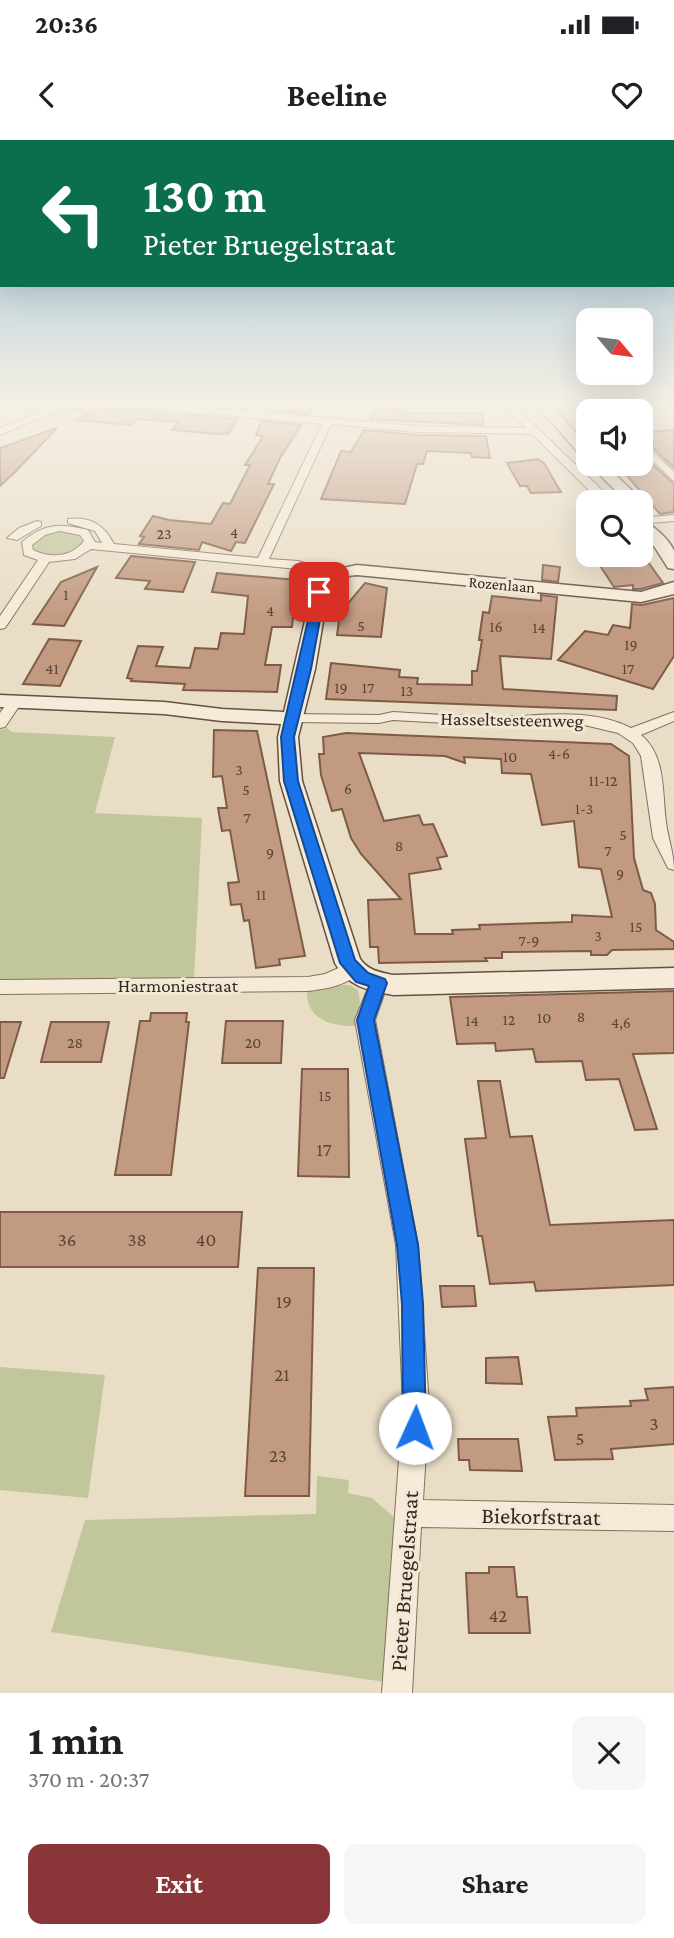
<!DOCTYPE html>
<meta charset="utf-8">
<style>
:root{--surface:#fff;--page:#f6f6f6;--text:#202124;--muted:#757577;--accent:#8a3538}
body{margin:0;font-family:"Crimson Pro",serif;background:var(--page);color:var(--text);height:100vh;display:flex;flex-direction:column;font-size:26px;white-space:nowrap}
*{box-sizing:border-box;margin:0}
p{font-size:23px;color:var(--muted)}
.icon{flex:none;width:38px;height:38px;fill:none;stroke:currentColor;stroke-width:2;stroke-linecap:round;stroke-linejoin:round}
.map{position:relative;height:1553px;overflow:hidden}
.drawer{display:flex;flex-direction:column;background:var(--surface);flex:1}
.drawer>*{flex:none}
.top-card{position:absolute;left:0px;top:0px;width:676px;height:147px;box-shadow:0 7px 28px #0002;background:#0b6e4f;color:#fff;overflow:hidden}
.needle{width:46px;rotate:119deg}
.controls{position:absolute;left:576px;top:168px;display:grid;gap:14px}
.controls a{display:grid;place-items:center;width:77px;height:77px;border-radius:14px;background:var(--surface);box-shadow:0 7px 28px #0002;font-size:35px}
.pin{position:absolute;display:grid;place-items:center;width:60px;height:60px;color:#fff;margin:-30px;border-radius:14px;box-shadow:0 4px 10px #0006}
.me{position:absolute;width:77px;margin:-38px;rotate:2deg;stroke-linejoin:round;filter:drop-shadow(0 0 5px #0008)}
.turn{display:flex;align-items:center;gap:24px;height:147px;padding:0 28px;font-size:32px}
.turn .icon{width:91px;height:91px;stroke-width:2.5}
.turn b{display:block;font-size:49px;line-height:60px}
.round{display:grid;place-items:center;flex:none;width:74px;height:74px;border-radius:14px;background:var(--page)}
.summary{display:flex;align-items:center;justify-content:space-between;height:119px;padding:0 28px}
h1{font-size:42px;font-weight:700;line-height:52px}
.cta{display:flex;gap:14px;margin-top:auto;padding:14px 28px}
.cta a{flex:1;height:80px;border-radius:14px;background:var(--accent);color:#fff;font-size:28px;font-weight:700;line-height:80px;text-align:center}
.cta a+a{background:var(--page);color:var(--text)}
.status{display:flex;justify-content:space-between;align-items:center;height:49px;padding:0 35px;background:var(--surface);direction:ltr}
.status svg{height:19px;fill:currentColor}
header{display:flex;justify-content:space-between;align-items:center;height:91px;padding:0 28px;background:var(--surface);font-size:32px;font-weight:700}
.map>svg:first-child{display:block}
.green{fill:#c2c69b}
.building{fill:#c29a81;stroke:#7e5b47;stroke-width:2;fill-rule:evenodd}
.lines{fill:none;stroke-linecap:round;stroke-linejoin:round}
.street-casing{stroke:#82705e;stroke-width:2}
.secondary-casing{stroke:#645141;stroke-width:3}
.street{fill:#f5ebd8;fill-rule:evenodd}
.secondary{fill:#f5ebd8;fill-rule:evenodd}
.route{fill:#1a73e8;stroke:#114b97;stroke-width:2}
.labels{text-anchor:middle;stroke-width:6;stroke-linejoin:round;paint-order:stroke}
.number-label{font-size:16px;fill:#584538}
.far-street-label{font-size:16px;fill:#342920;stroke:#f1e8d5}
.street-label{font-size:19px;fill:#342920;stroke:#f1e8d5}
.near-number-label{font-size:19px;fill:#584538}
.near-street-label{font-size:23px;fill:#342920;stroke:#f1e8d5}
</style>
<div class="status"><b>20:36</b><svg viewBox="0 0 49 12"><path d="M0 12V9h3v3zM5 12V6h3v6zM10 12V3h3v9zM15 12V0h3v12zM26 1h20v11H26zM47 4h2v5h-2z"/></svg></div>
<header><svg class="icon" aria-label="back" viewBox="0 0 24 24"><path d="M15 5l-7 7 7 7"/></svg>Beeline<svg class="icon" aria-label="heart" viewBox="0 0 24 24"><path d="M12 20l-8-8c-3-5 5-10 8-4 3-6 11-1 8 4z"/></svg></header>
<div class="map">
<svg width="674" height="1553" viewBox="0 0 674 1553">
<rect width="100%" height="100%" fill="#e9ddc6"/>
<path class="green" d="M55 391 78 394 83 402C72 417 49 418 34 409L33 403 37 398Z
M7 588 12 592 115 597 95 673 202 678 194 840H0V590Z
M342 845H350L358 850 360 860 357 886C331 887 305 879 307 849Z
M0 1227 105 1235 88 1358 0 1350Z
M317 1336 349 1340 348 1353 372 1358 396 1379 385 1542 51 1492 85 1380 316 1374Z"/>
<path class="building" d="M82 261H93L100 267 237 279 229 293 217 294 172 290 178 282 137 279 132 285 74 280 89 274 68 269Z
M161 261H248L244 268Z
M272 261H316L308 274 268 270Z
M379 264 401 266 399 270 407 271 406 273H481L484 285 370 279Z
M262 281 301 285 280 318 268 344H274L245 403 236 402 231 411 202 402 199 410 139 404 144 397 140 396 153 376 169 380 211 384 223 363 230 364 250 325H245L263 296 256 295Z
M57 288 15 332 0 346V308Z
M364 290 417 295 486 296 490 318 472 317 471 313 427 311 423 324H417L405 364 321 359 341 311 351 312Z
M674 290V328L650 305 654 304 644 292Z
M640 313 674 344V372L660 374 617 324H640Z
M538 319 544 323 561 352 531 353 527 346H520L507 323Z
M593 415H643L663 443 641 449H633V445L614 447Z
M131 416 195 422 183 452 145 449 150 441 116 438Z
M543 425 560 427 558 442 542 440Z
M97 427 64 486 33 484 61 442Z
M217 433 297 440 292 487H272L265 525H281L277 552 183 550 185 544 131 541 132 539 127 538 138 506 163 507 156 526 190 528 195 508 218 509 221 493 244 494 248 456 212 452Z
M365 443 387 448 381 497 337 495 340 473Z
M541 455 557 457 551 519 500 516 503 549 617 556 616 570 326 559 331 523 400 530 399 537 418 538 417 544 472 545V531H477L482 500H479L483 472 489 473 492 456 541 461Z
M674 458V516L653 549 558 520 585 491 608 495 613 485 630 488 632 464 642 465Z
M49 499 81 501 60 546 23 544Z
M214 590 257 591 305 816 279 819 280 825 256 828 249 780 244 781 241 764 231 765 228 743 239 742 230 690 222 691 218 668H227L222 636 213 637Z
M346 593 611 604 629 616 634 718 643 750 651 753 655 764 656 790 674 802V809L612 810 607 815H591V811L502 812V818H485L487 821 379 823 378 807H370L368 760 401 759 361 714 351 698 342 669 332 671 321 635 319 614H324L323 597ZM359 613 445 616 465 623 464 617 501 619 502 633 531 634 542 685 574 681 579 727 601 729 612 777 572 775V782L479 785 480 789 452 790 453 794H415L409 734 441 729 437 718 447 716 433 684 423 685 419 675 384 681Z
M674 851V913L633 914 657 989 635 990 619 939 586 940 582 921 536 922 533 909 496 911 495 903 457 904 450 857Z
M151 873H187L186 882H189L171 1035H115L140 881H150Z
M226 881H283L281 923H222Z
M0 882H21L4 938H0Z
M51 882H109L101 922H41Z
M302 929H348L349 1037 298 1036Z
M478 941H500L510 997 532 996 550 1085 674 1080V1145L536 1151 534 1142 490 1144 482 1096H478L465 999 486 998Z
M0 1072H242L238 1127H0Z
M258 1128H314L309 1356H245Z
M440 1146H474L476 1166 442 1167Z
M518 1217 522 1244 486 1243V1218Z
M674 1247V1304L611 1309 613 1319 555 1320 548 1277 577 1276 576 1268 631 1266 630 1261 648 1260 645 1249Z
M458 1299H518L522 1331 470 1330 469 1320H459Z
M489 1427H514L517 1457H527L530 1493H469L466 1433H489Z"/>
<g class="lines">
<defs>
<path id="street" d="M67 261H80L0 295V288Z
M95 261H132L417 286 526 288 499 261H509L604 352 628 350 633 353 628 356 597 358 532 294 417 292 331 284 269 419 298 421 336 432V438L297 429 91 409 75 419 49 422 5 488 0 489V476L38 420 24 415 22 402C45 383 60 383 88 390L95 402 102 403 95 391 68 383V379C91 376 104 385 114 404L258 418 322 284 100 264ZM59 391 80 395 84 401C72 417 51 419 33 410L32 405 45 395Z
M600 261H610L618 268 674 264V270L610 271Z
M640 299 674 332V341L640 309Z
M674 375V381L640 384V378Z
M37 381 41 382V386L17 400 7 398 19 388Z
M15 558 22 562 5 587 0 588V573L10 559Z
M393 572C426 574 458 576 491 577 537 577 588 566 631 588L674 572V581L641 595C666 615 662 652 666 682 668 699 674 712 674 730L668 728 653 698 641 616 633 603 618 593 580 584 482 585 393 580 379 583 291 582 284 578 291 574 379 575Z
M352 822 358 824 361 829C352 845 325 849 308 851L0 854V840L308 837 325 834Z
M379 836 386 838 388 843 375 880 418 1105 429 1265 423 1360 674 1365V1391L421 1387 412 1553H382L403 1265 396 1105 355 880 370 843 372 838Z"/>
<path id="secondary" d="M533 261H547L588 306V319L583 318Z
M589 324H604L641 359 644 362 641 365 640 362H627Z
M640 379C651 383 670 400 674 411 674 416 674 424 674 429L668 428 654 406 640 393Z
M357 425 641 452 674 442V454L641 462 357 435C344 436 333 439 328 452L315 529 298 597 302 641 360 819C369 831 379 832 393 835L674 828V848L393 855C368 850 348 847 335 823L280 641 278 597 281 584 222 581 164 574 0 567V555L164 562 222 569 284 572 313 446 328 431Z"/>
</defs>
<use href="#street" class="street-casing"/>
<use href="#secondary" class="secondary-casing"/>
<use href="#street" class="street"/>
<use href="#secondary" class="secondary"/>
</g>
<linearGradient id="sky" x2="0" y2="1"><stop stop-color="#8eb8d4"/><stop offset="0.55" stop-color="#f5f0e5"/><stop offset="1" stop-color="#f5f0e5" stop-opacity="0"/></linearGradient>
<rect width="674" height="478" fill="url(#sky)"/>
<path class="route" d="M315 450 325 452 311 529 294 597 298 641 355 820 368 833 385 839 387 843 374 880 418 1105 423 1164 426 1288 423 1296 415 1300 407 1296 403 1288 402 1164 397 1105 357 880 369 846 356 842 340 823 284 641 281 597Z"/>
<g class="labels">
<g class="number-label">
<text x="234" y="398">4</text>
<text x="164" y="399">23</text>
<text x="66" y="460">1</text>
<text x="270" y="476">4</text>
<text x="361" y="491">5</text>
<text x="496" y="492">16</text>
<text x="539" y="493">14</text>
<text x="631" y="510">19</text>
<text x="52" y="534">41</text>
<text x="628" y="534">17</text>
<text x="341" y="553">19</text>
<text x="368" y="553">17</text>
<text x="407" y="556">13</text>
<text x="559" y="619">4-6</text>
<text x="510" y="622">10</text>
<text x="239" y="635">3</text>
<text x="603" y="646">11-12</text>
<text x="348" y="654">6</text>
<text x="246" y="655">5</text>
<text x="584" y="674">1-3</text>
<text x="247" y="683">7</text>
<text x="623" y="700">5</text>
<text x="399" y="711">8</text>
<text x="608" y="716">7</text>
<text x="270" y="718">9</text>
<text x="620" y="739">9</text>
<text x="261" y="760">11</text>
<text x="636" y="792">15</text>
<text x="598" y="801">3</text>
<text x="529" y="806">7-9</text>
<text x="581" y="882">8</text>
<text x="544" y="883">10</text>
<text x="509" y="885">12</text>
<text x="472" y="886">14</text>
<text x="621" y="888">4,6</text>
<text x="75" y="908">28</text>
<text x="253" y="908">20</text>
<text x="325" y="961">15</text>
</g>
<g class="far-street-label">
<text transform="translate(502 444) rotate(5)" y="6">Rozenlaan</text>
</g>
<g class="street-label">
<text transform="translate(512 579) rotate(1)" y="7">Hasseltsesteenweg</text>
<text x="178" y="852">Harmoniestraat</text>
</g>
<g class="near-number-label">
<text x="324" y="1016">17</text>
<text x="67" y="1106">36</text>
<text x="137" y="1106">38</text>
<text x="206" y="1106">40</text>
<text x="284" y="1168">19</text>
<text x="282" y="1241">21</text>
<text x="654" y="1290">3</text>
<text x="580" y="1305">5</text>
<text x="278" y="1322">23</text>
<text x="498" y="1482">42</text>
</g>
<g class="near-street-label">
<text transform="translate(541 1376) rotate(1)" y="8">Biekorfstraat</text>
<text transform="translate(404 1441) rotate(-86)" y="8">Pieter Bruegelstraat</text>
</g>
</g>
</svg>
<div class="controls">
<a><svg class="needle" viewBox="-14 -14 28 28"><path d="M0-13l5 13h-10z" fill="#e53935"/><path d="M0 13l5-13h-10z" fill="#757577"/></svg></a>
<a><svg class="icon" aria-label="sound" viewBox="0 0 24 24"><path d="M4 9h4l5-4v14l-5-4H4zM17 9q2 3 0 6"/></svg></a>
<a><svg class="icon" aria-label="search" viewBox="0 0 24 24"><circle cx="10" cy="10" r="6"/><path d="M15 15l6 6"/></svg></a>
</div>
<div class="pin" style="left:319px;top:452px;background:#d93025"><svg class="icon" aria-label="arrive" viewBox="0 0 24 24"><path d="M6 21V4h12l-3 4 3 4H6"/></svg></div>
<svg class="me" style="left:415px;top:1288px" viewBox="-20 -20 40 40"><circle r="19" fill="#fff"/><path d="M0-13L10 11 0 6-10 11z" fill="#1a73e8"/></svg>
<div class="top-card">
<div class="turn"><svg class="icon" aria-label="left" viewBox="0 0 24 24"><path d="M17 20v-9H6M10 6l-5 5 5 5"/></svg><div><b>130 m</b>Pieter Bruegelstraat</div></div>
</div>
</div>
<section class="drawer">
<div class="summary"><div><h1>1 min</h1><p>370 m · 20:37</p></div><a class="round"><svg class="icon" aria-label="close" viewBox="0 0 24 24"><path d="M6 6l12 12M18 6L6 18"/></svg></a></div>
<div class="cta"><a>Exit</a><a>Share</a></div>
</section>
